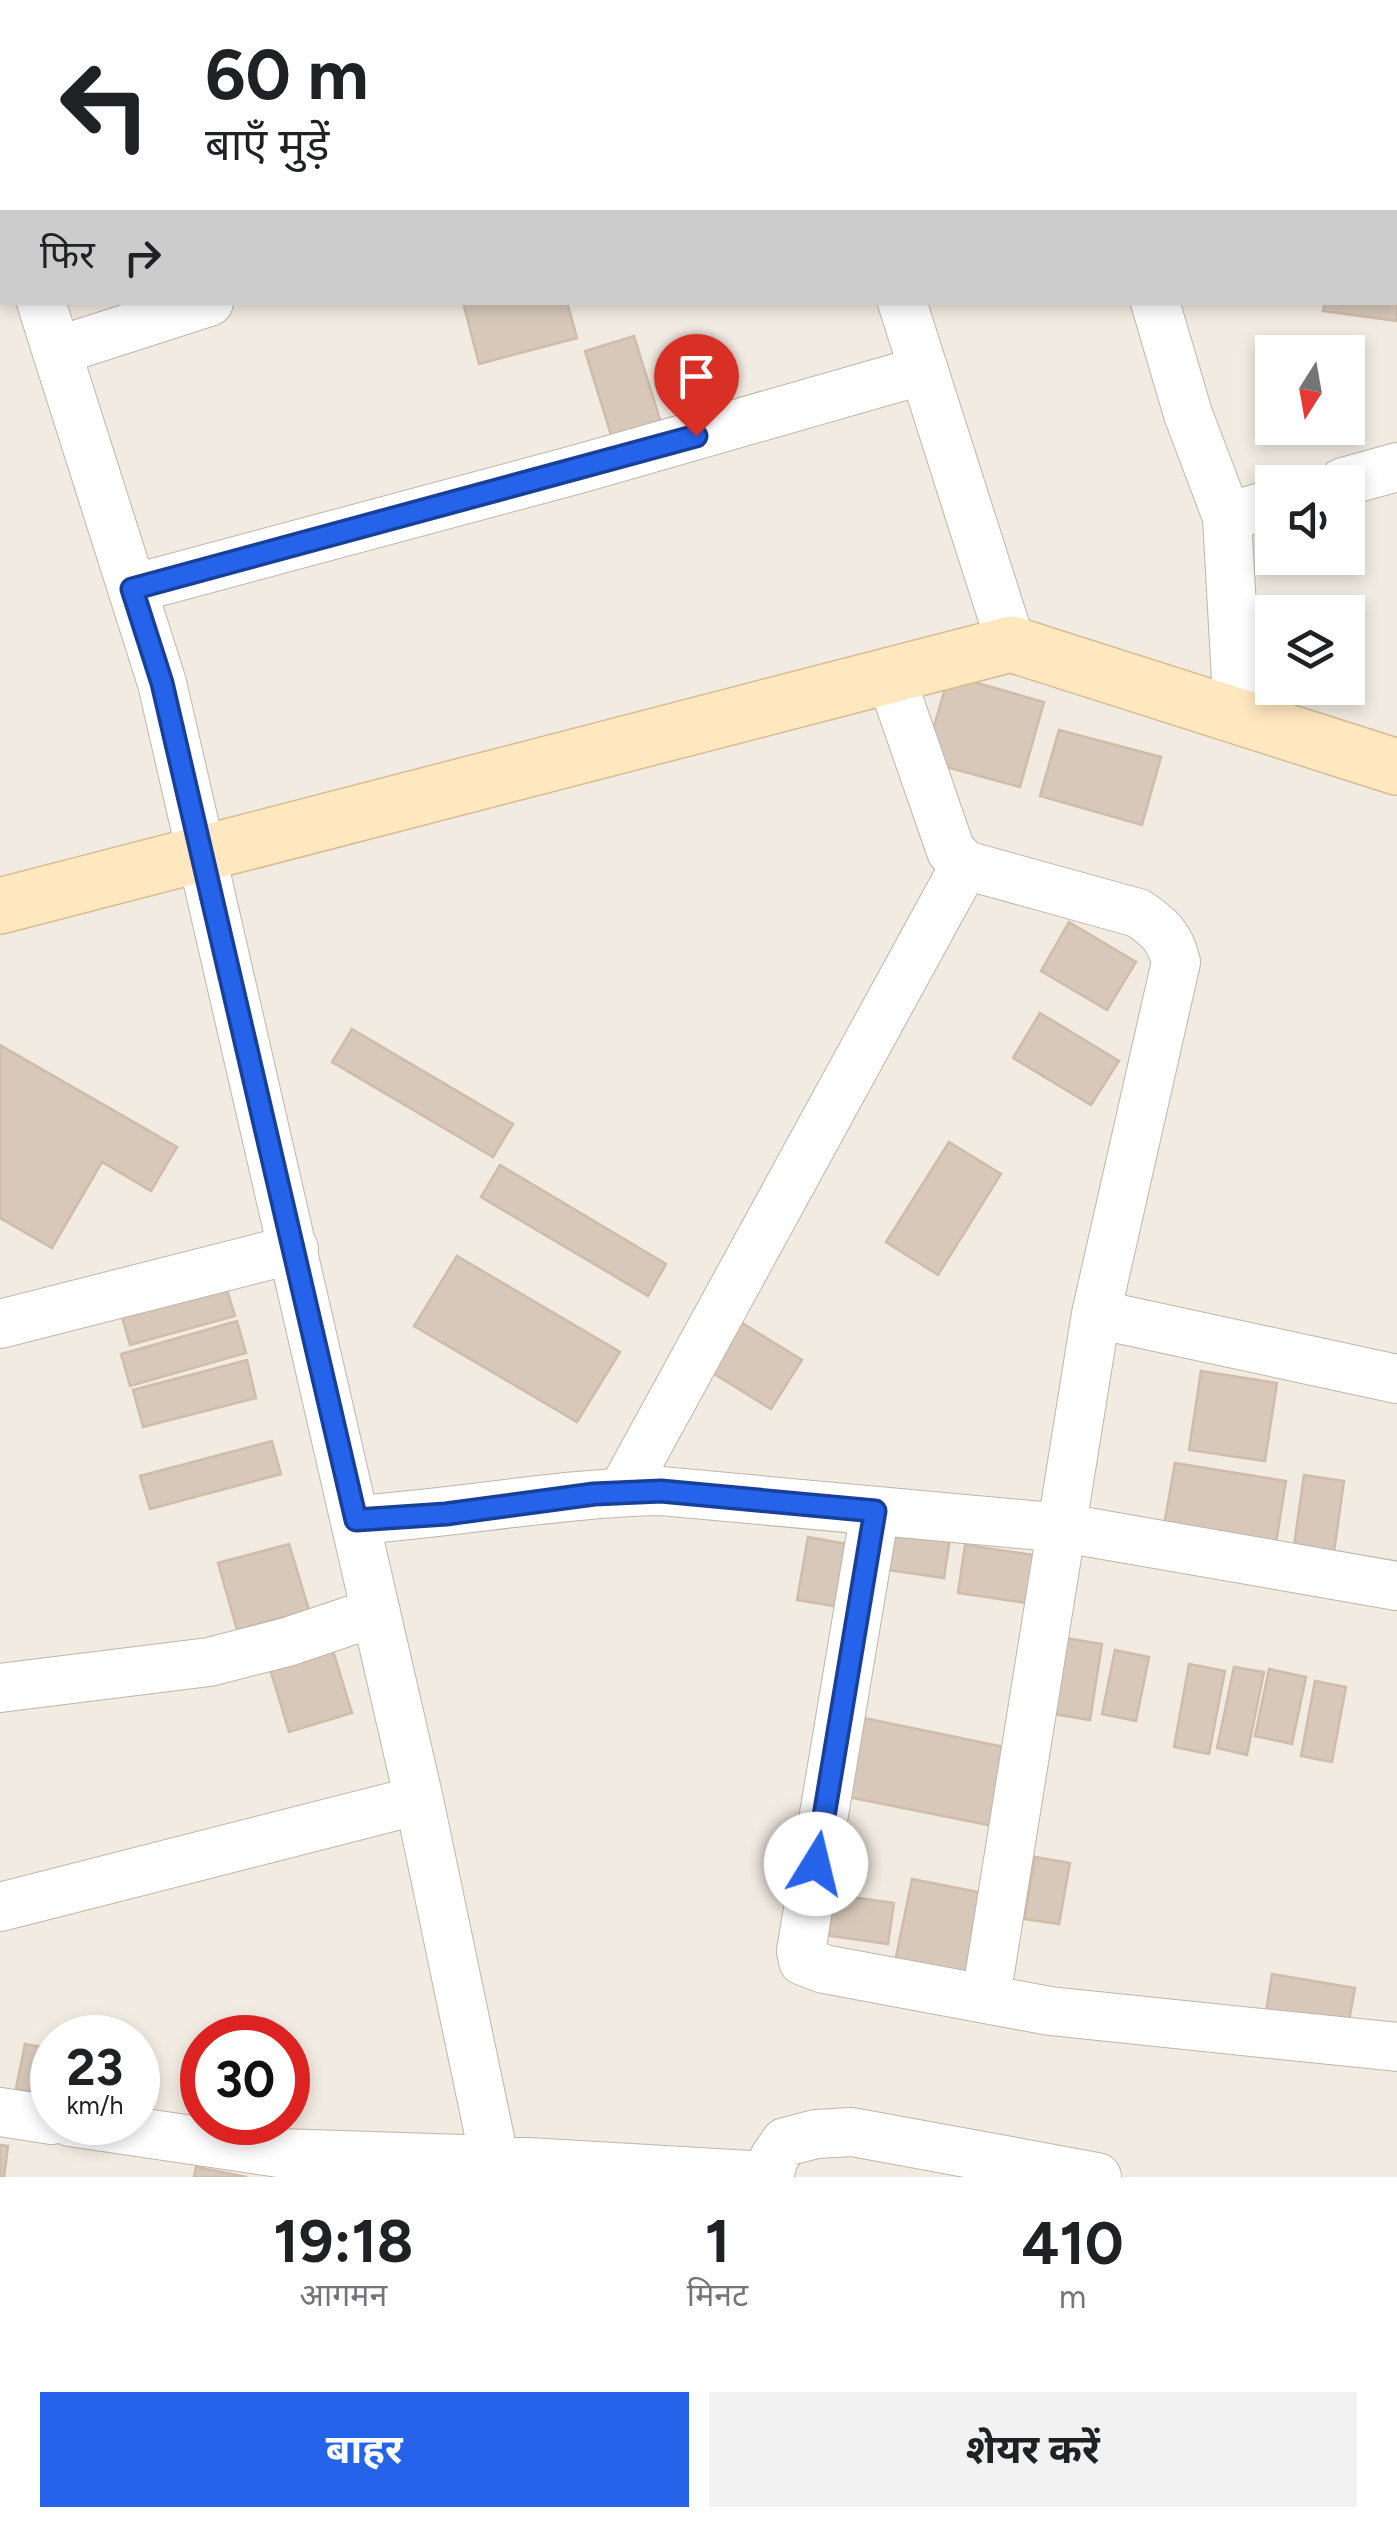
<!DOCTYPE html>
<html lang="hi">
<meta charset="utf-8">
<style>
:root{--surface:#fff;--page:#f2f2f2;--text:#202124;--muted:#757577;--accent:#2563eb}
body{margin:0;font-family:Figtree,"Noto Sans Devanagari",sans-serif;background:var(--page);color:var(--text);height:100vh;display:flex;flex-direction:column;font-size:38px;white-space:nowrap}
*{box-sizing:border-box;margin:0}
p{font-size:32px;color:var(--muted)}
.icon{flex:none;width:55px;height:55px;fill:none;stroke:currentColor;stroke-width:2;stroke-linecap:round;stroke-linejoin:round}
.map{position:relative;height:2177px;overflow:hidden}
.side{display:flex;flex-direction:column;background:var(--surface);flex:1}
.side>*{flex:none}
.banner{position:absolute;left:0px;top:0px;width:1398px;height:305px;box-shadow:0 5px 15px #0003;background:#fff;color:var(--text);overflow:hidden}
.needle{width:65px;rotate:191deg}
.tools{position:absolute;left:1255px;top:335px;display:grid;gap:20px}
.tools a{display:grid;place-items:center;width:110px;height:110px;border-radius:0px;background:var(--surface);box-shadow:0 5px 15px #0003;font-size:50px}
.speed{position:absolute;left:30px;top:2015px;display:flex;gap:20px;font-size:50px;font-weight:700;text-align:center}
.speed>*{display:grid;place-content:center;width:130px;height:130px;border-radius:50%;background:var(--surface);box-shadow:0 5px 15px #0003;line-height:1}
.speed small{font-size:25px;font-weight:400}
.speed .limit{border:15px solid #d22;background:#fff;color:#111}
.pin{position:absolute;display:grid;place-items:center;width:85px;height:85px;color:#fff;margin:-102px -42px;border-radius:50% 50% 50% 0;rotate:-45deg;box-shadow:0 0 10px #0007}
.pin .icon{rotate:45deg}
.me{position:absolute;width:110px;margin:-55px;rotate:9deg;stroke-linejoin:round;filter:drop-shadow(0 0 8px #0008)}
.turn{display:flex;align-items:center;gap:35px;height:210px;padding:0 40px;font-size:45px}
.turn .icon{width:130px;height:130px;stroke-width:2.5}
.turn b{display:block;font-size:70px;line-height:85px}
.then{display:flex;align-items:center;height:95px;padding:0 40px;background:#0003;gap:20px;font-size:38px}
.eta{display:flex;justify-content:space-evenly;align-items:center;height:170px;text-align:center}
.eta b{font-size:60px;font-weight:700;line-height:70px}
.primary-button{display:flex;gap:20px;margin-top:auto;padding:20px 40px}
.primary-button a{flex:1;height:115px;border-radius:0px;background:var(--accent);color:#fff;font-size:40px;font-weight:700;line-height:115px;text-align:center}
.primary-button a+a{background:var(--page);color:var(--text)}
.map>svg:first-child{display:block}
.building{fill:#d7c8ba;stroke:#cfbcaa;stroke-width:2.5}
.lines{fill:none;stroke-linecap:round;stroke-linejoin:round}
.street-casing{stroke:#c0b5a8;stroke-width:50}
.secondary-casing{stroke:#d7bd92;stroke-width:58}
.street{stroke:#fff;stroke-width:48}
.secondary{stroke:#ffe8bf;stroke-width:55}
.route-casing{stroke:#184099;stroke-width:25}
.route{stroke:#2563eb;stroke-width:18}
</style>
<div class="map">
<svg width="1397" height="2177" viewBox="0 0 1397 2177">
<rect width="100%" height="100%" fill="#f2ebe2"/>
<path class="building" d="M1395 253 1397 321 1323 311 1325 302H1395Z
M463 302H567L577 338 479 364Z
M634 336 666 439 617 454 585 351Z
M949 675 1044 702 1020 787 924 761Z
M1059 730 1161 757 1142 825 1040 796Z
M1069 922 1136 962 1107 1010 1041 971Z
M1040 1013 1119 1061 1091 1105 1013 1058Z
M352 1029 513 1124 493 1157 332 1062Z
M0 1045 177 1147 151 1191 102 1162 52 1248 0 1218Z
M949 1142 1001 1174 938 1275 886 1242Z
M500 1165 666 1264 648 1296 481 1197Z
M457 1256 620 1352 577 1422 414 1326Z
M222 1274 235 1316 130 1345 118 1303Z
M731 1316 802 1360 771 1409 700 1365Z
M237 1321 246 1353 130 1386 121 1354Z
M247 1360 256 1398 143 1427 133 1390Z
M1201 1371 1277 1383 1265 1461 1189 1450Z
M272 1441 281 1474 150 1509 140 1476Z
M1175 1463 1286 1481 1274 1555 1162 1536Z
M1304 1475 1344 1481 1332 1566 1292 1560Z
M880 1521 951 1531 944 1578 874 1568Z
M808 1537 858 1546 846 1608 797 1600Z
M289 1544 309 1610 237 1630 218 1563Z
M965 1545 1034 1555 1027 1603 958 1593Z
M1059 1637 1102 1644 1090 1720 1047 1713Z
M331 1644 352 1713 289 1732 268 1662Z
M1115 1650 1149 1657 1136 1721 1102 1714Z
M1189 1664 1225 1671 1209 1754 1174 1747Z
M1234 1667 1264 1672 1247 1755 1217 1748Z
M1269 1669 1306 1677 1292 1744 1255 1736Z
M1315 1681 1346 1687 1332 1762 1301 1756Z
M859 1717 1009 1748 993 1826 843 1796Z
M1035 1857 1070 1863 1059 1924 1024 1919Z
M912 1879 983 1893 967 1976 895 1962Z
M823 1893 894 1903 888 1944 817 1934Z
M1272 1974 1355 1988 1348 2026 1266 2012Z
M25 2044 52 2049V2096L16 2089Z
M0 2145 8 2146 4 2177H0Z
M196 2167 247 2177H194Z"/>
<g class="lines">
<defs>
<path id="street" d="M806 0 807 2
M396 2 405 0
M1068 2 1078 0
M0 113H2
M0 156 2 169
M41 302 162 683 419 1800 498 2177
M902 302 1011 644
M1155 302 1188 414 1227 517 1238 716
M57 351 209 302
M1343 482 1397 467
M1227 517 1272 504
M132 589 582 468 924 370
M890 675 951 851 965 865 1138 913C1159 927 1170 937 1176 962L1096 1314 986 1997
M1096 1314 1397 1379
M0 1324 294 1249
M622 1492 965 865
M875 1511 801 1951 803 1961 824 1969 1050 2011 1397 2047
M355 1520C458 1513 559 1493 661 1491L1064 1528 1397 1586
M0 1688 209 1662 287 1642 376 1612
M0 1907 419 1800
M0 2112 52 2120
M70 2122 279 2153 494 2160 769 2176
M769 2177 774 2158 785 2142 816 2134 852 2132 1097 2177"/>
<path id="secondary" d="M0 906 1011 644 1397 767"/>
</defs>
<use href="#street" class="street-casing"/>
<use href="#secondary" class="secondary-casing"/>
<use href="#street" class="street"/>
<use href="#secondary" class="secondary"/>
</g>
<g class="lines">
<defs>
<path id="route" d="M696 436 132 589 162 683 356 1520 446 1514 594 1494 661 1491 875 1511 816 1864"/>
</defs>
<use href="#route" class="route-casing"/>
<use href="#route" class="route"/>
</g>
</svg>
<div class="tools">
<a><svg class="needle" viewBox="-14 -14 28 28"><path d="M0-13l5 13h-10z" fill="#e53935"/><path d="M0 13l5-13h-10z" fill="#757577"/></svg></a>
<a><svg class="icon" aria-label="sound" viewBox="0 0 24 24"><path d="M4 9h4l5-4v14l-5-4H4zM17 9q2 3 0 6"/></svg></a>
<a><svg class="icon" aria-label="layers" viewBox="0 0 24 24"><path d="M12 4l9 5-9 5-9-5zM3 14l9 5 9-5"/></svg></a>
</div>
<div class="speed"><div>23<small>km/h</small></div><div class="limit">30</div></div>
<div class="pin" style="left:696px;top:436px;background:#d93025"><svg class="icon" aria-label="arrive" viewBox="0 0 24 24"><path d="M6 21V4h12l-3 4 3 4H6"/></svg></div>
<svg class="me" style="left:816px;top:1864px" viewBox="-20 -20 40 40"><circle r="19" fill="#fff"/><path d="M0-13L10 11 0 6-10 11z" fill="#2563eb"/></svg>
<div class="banner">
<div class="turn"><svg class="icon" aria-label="left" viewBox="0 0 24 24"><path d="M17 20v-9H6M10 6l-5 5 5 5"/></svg><div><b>60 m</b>बाएँ मुड़ें</div></div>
<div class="then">फिर<svg class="icon" aria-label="right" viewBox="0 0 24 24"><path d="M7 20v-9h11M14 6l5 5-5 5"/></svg></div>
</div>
</div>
<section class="side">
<div class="eta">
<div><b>19:18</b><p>आगमन</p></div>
<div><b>1</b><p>मिनट</p></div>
<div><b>410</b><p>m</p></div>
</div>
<div class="primary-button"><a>बाहर</a><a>शेयर करें</a></div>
</section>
